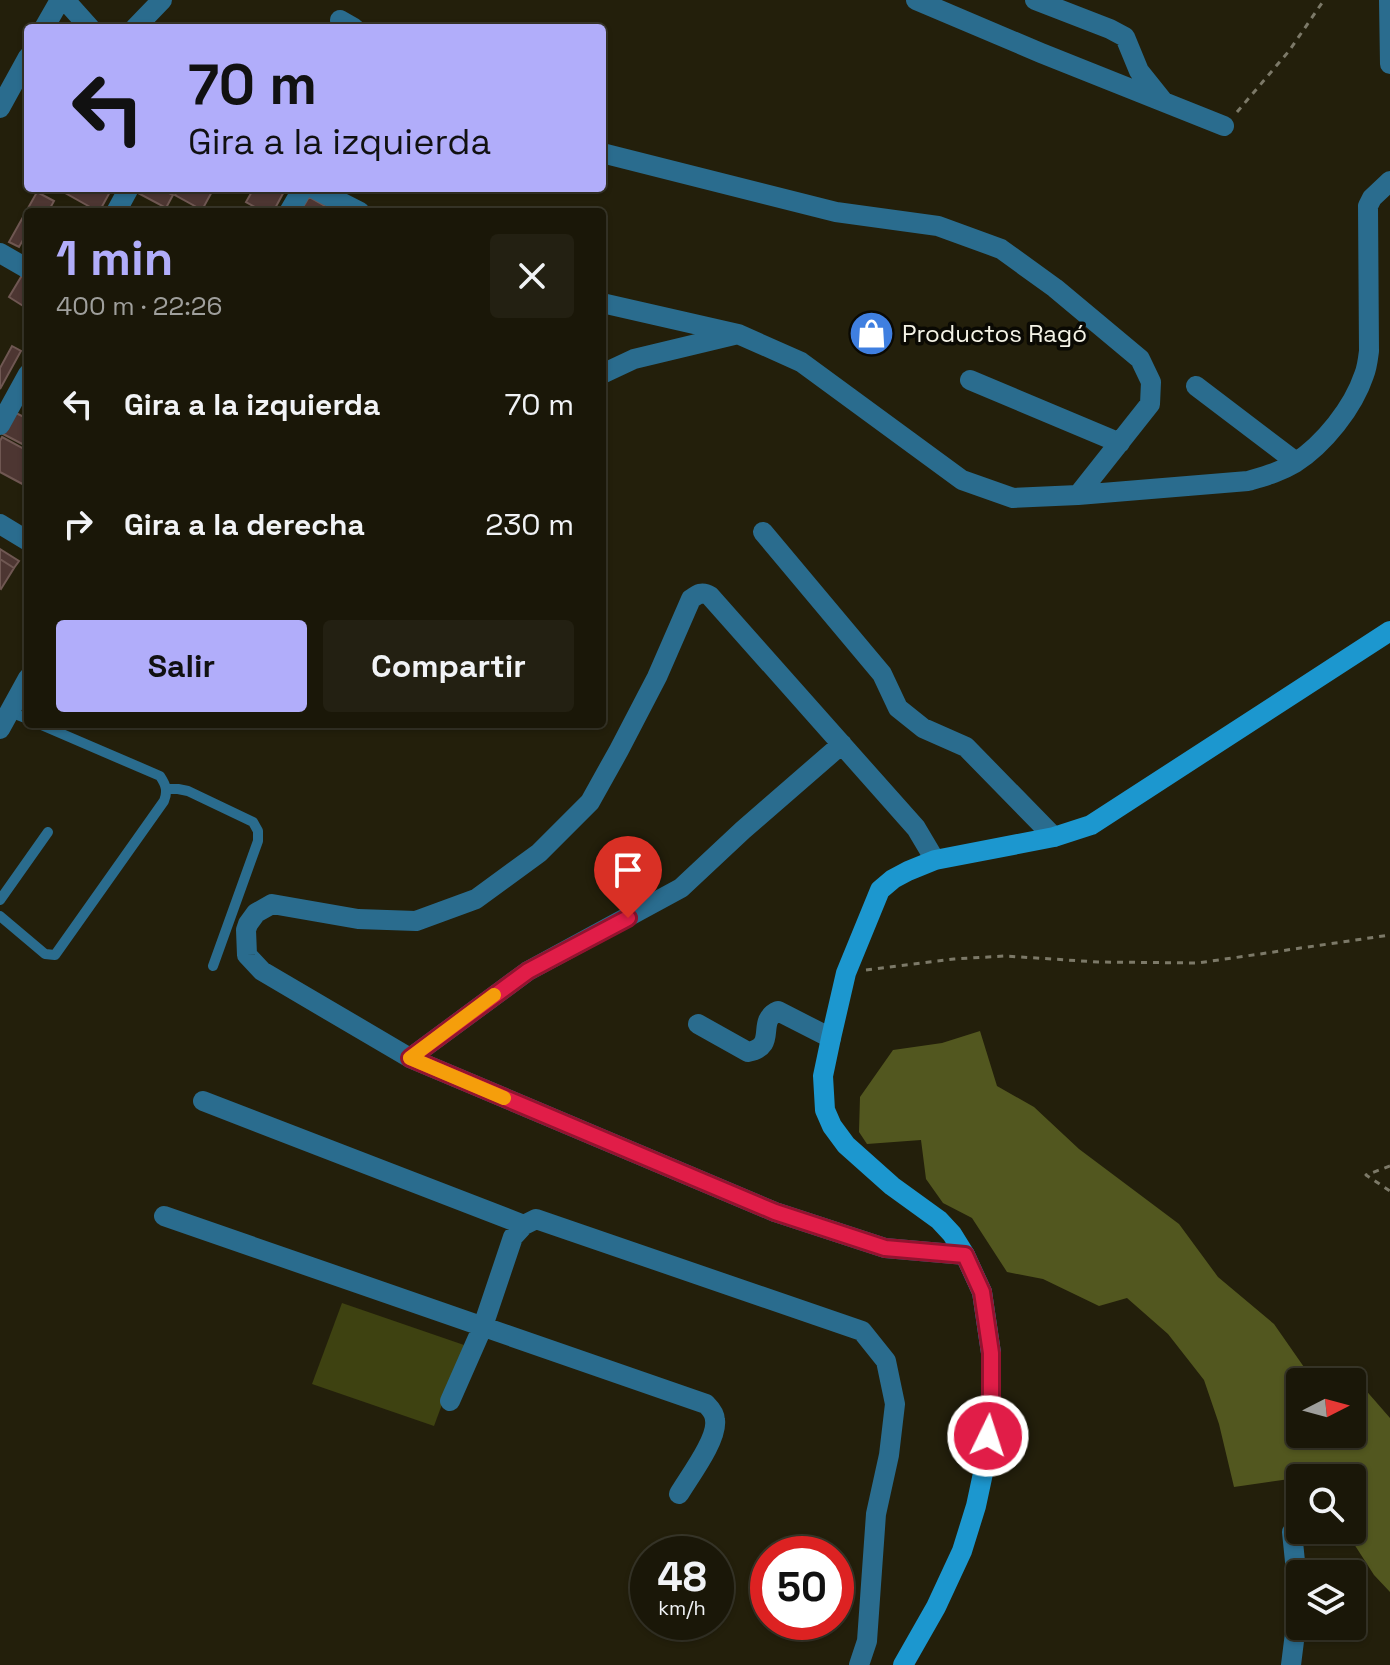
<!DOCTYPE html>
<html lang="es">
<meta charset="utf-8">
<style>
:root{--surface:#1a1708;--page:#232012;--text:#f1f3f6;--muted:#9f9f9c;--line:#383629;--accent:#b1adfa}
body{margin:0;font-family:"Space Grotesk",sans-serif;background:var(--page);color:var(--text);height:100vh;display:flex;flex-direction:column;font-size:30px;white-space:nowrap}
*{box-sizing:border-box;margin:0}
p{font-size:26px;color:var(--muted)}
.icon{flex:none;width:44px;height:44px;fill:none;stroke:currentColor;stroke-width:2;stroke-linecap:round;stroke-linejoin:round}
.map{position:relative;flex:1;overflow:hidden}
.drawer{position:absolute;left:24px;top:208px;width:582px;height:520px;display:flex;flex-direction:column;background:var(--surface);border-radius:8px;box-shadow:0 2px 6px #0004,0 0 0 2px var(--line)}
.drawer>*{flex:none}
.guide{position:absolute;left:24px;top:24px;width:582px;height:168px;border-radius:8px;box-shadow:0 2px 6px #0004,0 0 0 2px var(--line);background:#b1adfa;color:#111;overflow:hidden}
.needle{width:52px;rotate:84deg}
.fabs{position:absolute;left:1286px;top:1368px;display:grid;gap:16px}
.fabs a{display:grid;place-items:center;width:80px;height:80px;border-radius:8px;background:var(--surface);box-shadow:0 2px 6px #0004,0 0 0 2px var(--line);font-size:40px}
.speed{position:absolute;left:630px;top:1536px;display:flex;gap:16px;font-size:40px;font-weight:700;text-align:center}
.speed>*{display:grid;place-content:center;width:104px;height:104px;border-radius:50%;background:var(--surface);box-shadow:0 2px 6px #0004,0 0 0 2px var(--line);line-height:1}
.speed small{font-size:20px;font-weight:400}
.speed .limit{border:12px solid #d22;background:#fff;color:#111}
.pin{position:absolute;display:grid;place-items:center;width:68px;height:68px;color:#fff;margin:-82px -34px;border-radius:50% 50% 50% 0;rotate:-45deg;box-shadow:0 0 8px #0007}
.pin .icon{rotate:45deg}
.me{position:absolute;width:88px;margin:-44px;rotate:4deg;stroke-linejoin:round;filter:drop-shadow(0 0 6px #0008)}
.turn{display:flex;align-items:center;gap:28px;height:168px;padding:0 32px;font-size:36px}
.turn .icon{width:104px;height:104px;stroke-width:2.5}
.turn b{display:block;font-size:56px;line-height:68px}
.round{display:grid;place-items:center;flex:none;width:84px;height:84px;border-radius:8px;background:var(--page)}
.headline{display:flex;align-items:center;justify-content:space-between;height:136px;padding:0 32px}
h1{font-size:48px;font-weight:700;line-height:60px;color:var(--accent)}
.cta{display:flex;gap:16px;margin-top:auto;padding:16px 32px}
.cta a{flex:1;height:92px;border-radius:8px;background:var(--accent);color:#111;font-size:32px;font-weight:700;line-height:92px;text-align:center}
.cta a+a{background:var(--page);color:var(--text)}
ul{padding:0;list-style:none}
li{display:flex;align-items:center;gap:24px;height:120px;padding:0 32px}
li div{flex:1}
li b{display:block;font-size:30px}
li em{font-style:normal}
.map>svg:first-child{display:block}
.green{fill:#3e4211}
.forest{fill:#52571f}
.building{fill:#4d3632;stroke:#6f5752;stroke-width:2}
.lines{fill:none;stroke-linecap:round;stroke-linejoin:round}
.path{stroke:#7c7968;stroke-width:3;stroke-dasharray:6 6;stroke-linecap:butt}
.service{stroke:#2a6c8e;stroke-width:10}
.minor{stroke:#2a6c8e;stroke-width:20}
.tertiary{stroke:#2a6c8e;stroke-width:20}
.secondary{stroke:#1c97cf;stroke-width:20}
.route-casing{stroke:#92132f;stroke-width:20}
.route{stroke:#e11d48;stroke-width:14}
.slow{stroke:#f59e0b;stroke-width:14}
.labels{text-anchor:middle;stroke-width:7;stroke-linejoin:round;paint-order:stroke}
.poi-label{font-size:24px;fill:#f5f3e6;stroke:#0a0903;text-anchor:start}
</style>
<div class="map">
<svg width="1390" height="1665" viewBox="0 0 1390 1665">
<rect width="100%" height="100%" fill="#231f0b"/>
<path class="green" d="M342 1303 464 1345 434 1426 312 1384Z"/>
<path class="forest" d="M980 1031 997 1086 1034 1107 1079 1149 1179 1224 1218 1277 1274 1324 1313 1380 1325 1382H1300V1434H1352V1386L1363 1387 1390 1418V1592L1374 1575 1345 1530H1352V1478H1320L1318 1475 1234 1487 1219 1424 1204 1380 1168 1334 1127 1298 1099 1306 1043 1279 1007 1272 972 1218 943 1203 926 1179 921 1140 867 1144 859 1132 860 1097 893 1050 942 1043Z"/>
<path class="building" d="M61 188H103L110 192 99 212 60 190Z
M140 188H159L173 195 166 208 138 193Z
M179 188H214L202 210 175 195Z
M254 188H286L273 212H264L246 202Z
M37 192 54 201 48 212H28V231L19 247 9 242Z
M309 197 332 210 331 212H300Z
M24 272 28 275V309L9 297Z
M12 346 21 351 0 389V368Z
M14 412 28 419V447L3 434Z
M2 437 28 451V487L0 472V441Z
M0 549 19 561 14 568 0 559Z
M0 559 14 568 1 589 0 588Z"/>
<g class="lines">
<path class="path" d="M1237 112 1289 51 1324 0
M866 970 954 959 1005 956 1098 962 1198 963 1390 935
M1390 1166 1366 1175 1390 1191"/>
<path class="service" d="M10 712 28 719
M166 789H178L188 791 253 822 258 831V841L213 966
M0 900 48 832
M0 916 45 954 55 955 164 801C168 791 166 785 160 776L39 724"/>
<path class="minor" d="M65 0 90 28
M916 0 1041 53 1224 126
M1035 0 1110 29 1125 37 1139 71 1163 101
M340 20 354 28
M44 28 60 0
M135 28 162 0
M0 108 28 57
M602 153 836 212 938 226 1001 249 1055 288 1140 359 1151 382 1150 404 1078 495
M313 188 360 212
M116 212 129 188
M289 212 303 188
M0 253 28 269
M602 303 738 334 801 362 962 480 1013 498 1078 495 1248 481C1265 476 1280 472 1295 463 1324 444 1353 408 1364 375 1367 368 1368 359 1369 351L1368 206 1372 198 1390 181
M602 374 634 359 734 335
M970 380 1120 443
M1196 386 1296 462
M0 425 28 374
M0 524 28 541
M763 532 882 674 898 708 923 728 966 747 1054 837
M0 729 28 678
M935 860 916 828 710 596C702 591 698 594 691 599L657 677 619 750 590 802 539 853 476 899 416 921 358 919 272 904 256 913 248 924 246 930 247 955 262 971 410 1058 775 1212 885 1248 965 1255
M698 1024 748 1052C779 1046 755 1021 778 1011L831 1038
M410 1058 528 971 681 888 743 830 842 744
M203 1101 524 1225
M164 1216 706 1404C710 1408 715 1414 715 1420 718 1439 689 1477 679 1494
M450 1401 483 1326 513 1237 524 1225 536 1219 862 1331 886 1361 895 1404 889 1455 876 1514 867 1641 859 1665
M1291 1665 1299 1601 1292 1532"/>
<path class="tertiary" d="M1389 0 1390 64"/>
<path class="secondary" d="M903 1665 936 1607 962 1551 976 1506 985 1464 991 1408V1353L982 1292 965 1255 952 1234 939 1220 892 1186 846 1145 832 1126 825 1110 823 1076 831 1038 846 973 880 890 893 879 908 871 935 860 1054 837 1091 825 1390 631"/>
</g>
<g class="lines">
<defs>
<path id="route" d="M628 918 528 971 410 1058 775 1212 885 1248 965 1255 982 1292 991 1353V1408L988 1436"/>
</defs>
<use href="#route" class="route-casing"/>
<use href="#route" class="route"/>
<path class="slow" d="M494 995 410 1058 504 1098"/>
</g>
<defs>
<symbol id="shop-disc" viewBox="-11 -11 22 22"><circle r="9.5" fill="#3f7fe0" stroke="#0a0903"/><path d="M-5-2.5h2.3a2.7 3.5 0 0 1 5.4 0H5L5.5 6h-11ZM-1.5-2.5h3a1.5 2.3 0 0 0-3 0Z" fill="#fff"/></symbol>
</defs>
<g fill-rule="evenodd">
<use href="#shop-disc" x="846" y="308" width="51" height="51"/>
</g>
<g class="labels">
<g class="poi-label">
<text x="902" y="342">Productos Ragó</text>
</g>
</g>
</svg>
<div class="fabs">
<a><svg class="needle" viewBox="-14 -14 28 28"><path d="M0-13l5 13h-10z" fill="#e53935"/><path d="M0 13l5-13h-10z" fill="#9f9f9c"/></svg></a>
<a><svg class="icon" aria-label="search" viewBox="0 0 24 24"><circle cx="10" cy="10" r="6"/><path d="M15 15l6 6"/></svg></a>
<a><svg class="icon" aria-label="layers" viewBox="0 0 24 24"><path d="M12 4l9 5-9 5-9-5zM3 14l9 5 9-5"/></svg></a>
</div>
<div class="speed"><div>48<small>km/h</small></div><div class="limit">50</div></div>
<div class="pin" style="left:628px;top:918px;background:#d93025"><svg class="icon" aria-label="arrive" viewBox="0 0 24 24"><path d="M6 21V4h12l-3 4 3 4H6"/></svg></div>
<svg class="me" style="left:988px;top:1436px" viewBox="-20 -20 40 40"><circle r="17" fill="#e11d48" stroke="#fff" stroke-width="3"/><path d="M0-11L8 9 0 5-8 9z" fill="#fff"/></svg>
<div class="guide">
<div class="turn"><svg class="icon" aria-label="left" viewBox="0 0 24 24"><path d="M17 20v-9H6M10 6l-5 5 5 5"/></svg><div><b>70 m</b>Gira a la izquierda</div></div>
</div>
<section class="drawer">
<div class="headline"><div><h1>1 min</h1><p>400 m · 22:26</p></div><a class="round"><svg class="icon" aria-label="close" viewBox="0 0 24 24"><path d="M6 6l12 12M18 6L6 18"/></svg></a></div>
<ul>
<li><svg class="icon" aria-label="left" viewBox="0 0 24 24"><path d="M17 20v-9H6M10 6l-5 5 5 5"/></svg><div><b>Gira a la izquierda</b></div><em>70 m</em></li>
<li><svg class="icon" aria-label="right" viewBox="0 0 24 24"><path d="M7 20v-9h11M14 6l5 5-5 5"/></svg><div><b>Gira a la derecha</b></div><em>230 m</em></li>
</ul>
<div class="cta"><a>Salir</a><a>Compartir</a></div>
</section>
</div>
